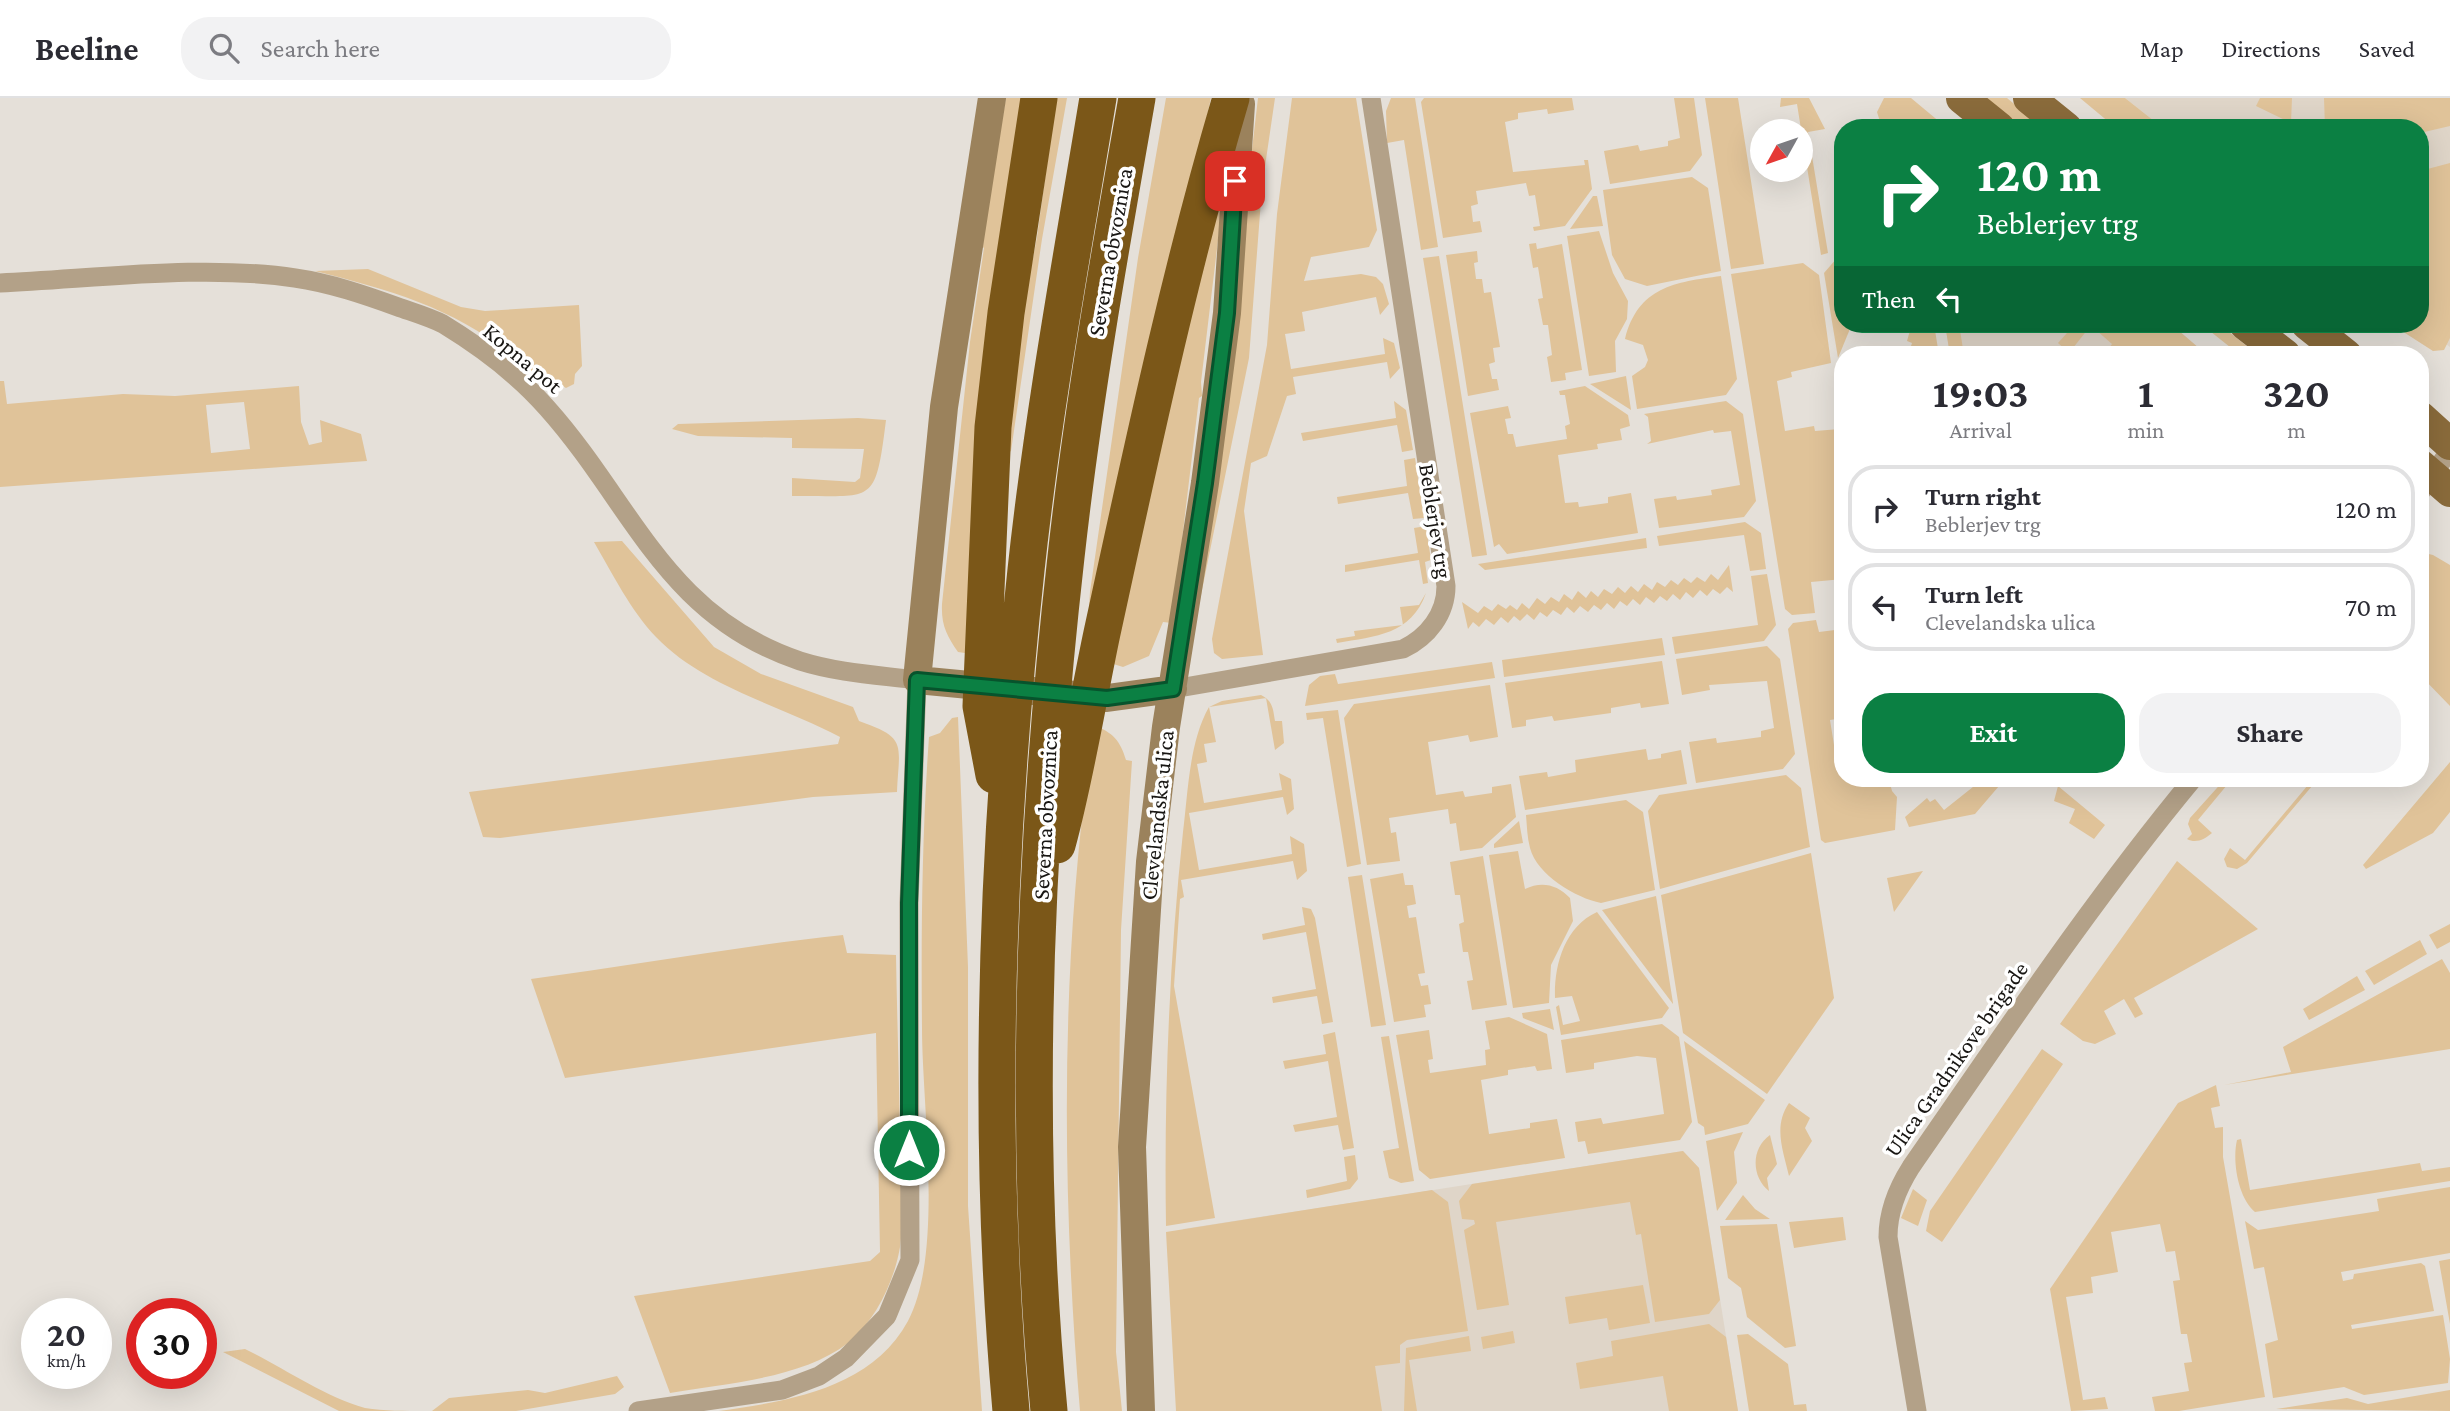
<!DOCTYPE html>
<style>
:root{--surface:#fff;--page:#f2f2f3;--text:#2b2b33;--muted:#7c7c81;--line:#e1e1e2;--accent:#0b8043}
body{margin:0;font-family:"Crimson Pro",serif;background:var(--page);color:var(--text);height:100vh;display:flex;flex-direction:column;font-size:26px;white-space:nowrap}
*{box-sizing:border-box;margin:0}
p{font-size:23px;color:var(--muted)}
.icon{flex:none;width:38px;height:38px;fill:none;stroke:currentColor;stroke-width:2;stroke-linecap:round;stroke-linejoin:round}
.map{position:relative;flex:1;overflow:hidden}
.sheet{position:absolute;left:1834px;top:248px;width:595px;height:441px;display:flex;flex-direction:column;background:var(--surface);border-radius:28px;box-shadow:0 7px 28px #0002}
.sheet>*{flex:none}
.top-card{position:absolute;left:1834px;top:21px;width:595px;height:214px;border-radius:28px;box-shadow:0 7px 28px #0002;background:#0b8043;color:#fff;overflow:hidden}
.needle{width:46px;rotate:230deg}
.controls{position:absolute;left:1750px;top:21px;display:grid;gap:14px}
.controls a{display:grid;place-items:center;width:63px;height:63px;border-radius:50%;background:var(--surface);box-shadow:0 7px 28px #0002;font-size:35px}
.speed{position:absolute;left:21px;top:1200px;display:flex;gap:14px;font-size:35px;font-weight:700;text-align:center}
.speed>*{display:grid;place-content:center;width:91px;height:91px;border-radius:50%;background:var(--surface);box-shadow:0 7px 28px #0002;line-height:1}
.speed small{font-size:18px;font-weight:400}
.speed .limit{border:10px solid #d22;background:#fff;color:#111}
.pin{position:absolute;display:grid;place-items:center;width:60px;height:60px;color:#fff;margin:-30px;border-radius:14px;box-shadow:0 4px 10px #0006}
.me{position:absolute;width:77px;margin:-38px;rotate:0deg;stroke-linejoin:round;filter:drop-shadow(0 0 5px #0008)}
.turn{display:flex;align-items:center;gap:24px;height:147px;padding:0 28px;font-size:32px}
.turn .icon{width:91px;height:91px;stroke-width:2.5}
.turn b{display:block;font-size:49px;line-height:60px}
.then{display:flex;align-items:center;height:66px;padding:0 28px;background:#0003;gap:14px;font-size:26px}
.eta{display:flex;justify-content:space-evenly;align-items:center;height:119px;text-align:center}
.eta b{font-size:42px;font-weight:700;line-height:49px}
.button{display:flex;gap:14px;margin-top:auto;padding:14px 28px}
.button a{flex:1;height:80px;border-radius:28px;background:var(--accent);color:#fff;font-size:28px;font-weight:700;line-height:80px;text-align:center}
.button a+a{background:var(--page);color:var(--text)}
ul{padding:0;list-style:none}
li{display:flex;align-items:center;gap:21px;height:88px;margin:0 14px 10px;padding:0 14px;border:4px solid var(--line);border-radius:28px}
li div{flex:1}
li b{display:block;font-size:26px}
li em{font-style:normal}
header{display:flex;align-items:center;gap:42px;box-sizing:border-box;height:98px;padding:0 35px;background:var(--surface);border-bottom:2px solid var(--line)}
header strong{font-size:33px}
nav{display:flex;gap:38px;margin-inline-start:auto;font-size:24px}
.search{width:490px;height:63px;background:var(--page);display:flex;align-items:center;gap:18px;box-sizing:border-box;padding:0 24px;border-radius:28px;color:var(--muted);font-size:26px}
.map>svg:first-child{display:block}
.built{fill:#dfd5c8}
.green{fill:#e0c399;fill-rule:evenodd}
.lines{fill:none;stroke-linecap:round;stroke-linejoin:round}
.street{stroke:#b3a188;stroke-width:19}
.secondary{stroke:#9b825c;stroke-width:28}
.primary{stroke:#8a6b3b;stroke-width:32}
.highway{stroke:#7b5718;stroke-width:37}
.route-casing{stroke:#07532c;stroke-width:18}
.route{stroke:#0b8043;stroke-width:12}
.labels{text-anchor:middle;stroke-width:7;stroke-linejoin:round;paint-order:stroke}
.street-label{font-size:23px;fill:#181613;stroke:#fff}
</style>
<header>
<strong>Beeline</strong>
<div class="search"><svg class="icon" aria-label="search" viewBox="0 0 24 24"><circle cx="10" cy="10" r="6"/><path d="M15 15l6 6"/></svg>Search here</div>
<nav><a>Map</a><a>Directions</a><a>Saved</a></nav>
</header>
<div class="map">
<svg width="2450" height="1313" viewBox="0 0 2450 1313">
<rect width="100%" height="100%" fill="#e5e0d9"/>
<path class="built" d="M2125 0H2450V249L2419 226 2420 30H2163Z
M1945 226H2171L2207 257H1950Z
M1683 1053 1699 1070 1738 1313H1196L1183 1131Z"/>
<path class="green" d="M1006 0H1026L972 556 958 554C947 538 941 527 942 506L970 244 984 150 980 147Z
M1056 0H1067L1042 141 1011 353 1007 355 1017 242 1037 139Z
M1166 0H1211L1096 510 1089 508 1090 494 1138 160Z
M1258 0H1275L1262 89 1249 260 1199 507Z
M1292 0H1356L1377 132 1369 149 1311 159 1304 183 1361 176 1376 179 1383 186 1389 206 1380 217 1376 199 1302 214 1305 233 1285 236 1291 271 1385 256 1383 240 1394 245 1400 270 1390 281 1387 264 1293 279 1296 296 1287 298 1267 358 1251 365 1244 413 1263 557 1222 561 1214 555 1212 541 1267 247 1277 116Z
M1391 0H1415L1438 149 1421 152 1404 42 1387 45 1386 13Z
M1424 0H1572L1574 12 1548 16 1547 11 1518 15V21L1505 24 1513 74 1585 67 1584 62H1588L1592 91 1565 128 1534 133 1533 129 1540 128 1535 97 1529 98 1526 85 1476 93 1478 106 1471 108 1473 124 1480 123 1482 134 1443 140 1421 4Z
M1674 0H1694L1702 57 1690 73 1610 86 1604 53 1638 47 1640 53 1668 48V43L1680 40Z
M1705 0H1738L1764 166 1731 171Z
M1781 0H1809L1825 31 1808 34 1828 155 1821 157 1797 6 1780 9Z
M1884 0H1911L1947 30H1882L1877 14Z
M1985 0H2007L2043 30H2022Z
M2080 0H2125L2163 30H2116Z
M2260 0H2292L2291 25 2256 8Z
M2324 0H2450V28L2420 35V30H2325Z
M2450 65V240L2444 252 2433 253 2391 226H2420V73Z
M1692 79 1708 90 1721 173 1647 188 1625 181 1612 157 1603 92Z
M1593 98H1597L1603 128 1570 131Z
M1214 108 1222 109 1201 284 1202 298 1199 300 1172 525 1163 524 1149 558 1123 569 1107 564Z
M1599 133 1613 175 1628 203 1627 221 1615 243 1616 274 1589 278 1567 138Z
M1536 145 1537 151 1562 146 1582 272 1565 275 1566 282 1551 284 1547 259 1552 257 1548 227H1543L1538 201 1543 200 1538 169 1533 170 1529 146Z
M1477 153 1478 164 1474 165 1476 181H1482L1484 195 1491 194 1500 249 1493 250 1495 264 1489 266 1492 281H1497L1499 292 1468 298 1446 157Z
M1439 158 1487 457 1472 459 1423 160Z
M1843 159V226H1852L1838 260 1824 175 1837 160Z
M1803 165 1819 177 1831 265 1791 274 1792 279 1777 283 1785 333 1814 328 1815 333 1840 331 1843 481 1811 484 1815 515 1792 517 1785 511 1731 176Z
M368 171 461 209 485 213 579 207 582 268 575 276 574 286 566 290 555 283H539C475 216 402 195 315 173Z
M1721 178 1737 281 1726 297 1637 311 1632 278 1645 269 1648 262 1643 247 1625 241C1638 189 1675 184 1721 178Z
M1902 226H1934L1939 257H1908L1912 245 1907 243 1911 229Z
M1945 226H1959L1964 257H1950Z
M2075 226H2092L2069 255 2058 245Z
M2101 226H2171L2207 257H2104L2112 246 2096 232Z
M2201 226H2219L2258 257H2240Z
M1626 278 1631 312 1590 286Z
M0 283H4L7 306 123 296 175 298 299 288 301 324 309 347 322 344 320 322 361 336 367 363 0 389ZM244 304 250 351 211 355 206 307Z
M1585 288 1628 317 1630 328 1620 331 1622 342 1597 346 1598 351 1558 357 1565 405 1578 404 1579 409 1608 405V399L1631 395 1638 435 1507 456 1499 446 1494 449 1470 315 1508 308 1511 320 1505 321 1508 336H1513L1516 349 1567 341 1565 328 1570 326 1565 297H1560L1559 293Z
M1394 303 1406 312 1413 352 1402 354 1397 327 1303 343 1301 335 1396 320Z
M1726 303 1743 316 1756 403 1744 419 1659 430 1654 401 1676 398 1677 402 1712 397 1711 392 1740 387 1731 333 1714 335 1713 332 1647 346 1651 343 1648 319 1644 316Z
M858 320 886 322C875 410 874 397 792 398V380L855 384 860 380 864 351 792 350V340L698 338 672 331 678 326Z
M1415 360 1424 420 1413 421 1408 395 1338 406 1337 399 1407 388 1404 362Z
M1745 424 1761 435 1766 471 1750 473 1744 437 1659 448 1657 438Z
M1426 428 1431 462 1425 464 1428 485 1423 486 1419 462 1345 474V467L1418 455 1414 430Z
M1646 440 1647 450 1485 472 1478 466Z
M622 443 714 549 761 576 853 609 859 623C908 640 899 646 897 694L813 699 500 740 483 739 469 694 838 646 840 639C780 607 704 589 656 539 631 513 612 475 594 444Z
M2420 454 2433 457 2450 467V608L2420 577Z
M1729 467 1733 494 1727 489 1720 496 1713 491 1707 498 1700 492 1693 500 1686 494 1680 502 1673 496 1667 503 1660 498 1654 505 1646 499 1640 507 1633 501 1627 508 1620 503 1614 511 1607 505 1601 512 1594 507 1588 514 1580 508 1574 515 1567 509 1561 517 1553 512 1547 519 1540 514 1534 522 1527 516 1520 523 1514 518 1508 525 1501 519 1494 527 1486 521 1479 529 1473 524 1468 531 1462 504 1478 515 1484 508 1492 513 1498 506 1506 511 1510 507 1517 512 1522 505 1529 511 1537 500 1545 506 1551 499 1559 504 1564 496 1572 502 1578 493 1586 500 1591 493 1598 499 1604 491 1612 496 1618 489 1625 495 1631 488 1638 494 1644 486 1652 492 1657 484 1665 489 1671 482 1678 487 1684 480 1691 485 1697 479 1705 484 1711 476 1718 482Z
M1767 476 1776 527 1764 543 1675 556 1672 539 1758 527 1751 478Z
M1426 495C1411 537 1376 538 1337 545L1336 541 1355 538 1354 533 1403 527 1400 509 1419 507Z
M1816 522 1819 534 1843 531V620L1830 622 1838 672H1843V681H1889L1892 693 1897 699 1895 732 1825 745 1821 742 1788 531 1793 525Z
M1662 540 1665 557 1504 579 1502 562Z
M1767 548 1780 561 1795 656 1783 671 1696 685 1689 644 1716 640 1717 645 1761 639V633L1774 630 1767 583 1709 587 1710 592 1682 597 1676 561Z
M1662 563 1669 606 1641 610 1640 605 1611 610V615L1554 623 1552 618 1526 622V628L1512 630 1505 585Z
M1492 564 1495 580 1305 608 1309 587 1320 578 1335 576 1338 586Z
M1490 587 1498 639 1470 644 1468 637 1428 644 1436 697 1463 693 1465 699 1492 695V689L1511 686 1516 719 1482 750 1460 753 1456 725 1450 726 1448 711 1389 720 1391 735 1396 734 1400 763 1367 767 1344 620 1354 606Z
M1261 597C1273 603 1273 611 1275 623H1282L1284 645 1275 652 1266 600 1209 609 1216 644 1204 646 1207 664 1197 666 1204 705 1282 692 1279 675 1291 681 1294 711 1287 717 1283 699 1189 715 1199 772 1292 756 1290 738 1304 746 1307 773 1297 782 1293 763 1181 782 1184 799 1180 801 1174 888 1215 1120 1166 1128C1164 996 1169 865 1183 734 1188 695 1189 644 1209 609L1222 603Z
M1338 612 1361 766 1347 769 1323 620 1307 622 1306 615Z
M958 619 968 869V1108L982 1313H719C788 1303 871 1291 908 1223 944 1155 922 1008 922 930 921 832 922 736 929 639L940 635 952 620Z
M1094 627C1113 635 1120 642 1126 662L1132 663 1121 832 1116 1254 1122 1313H1080C1061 1084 1060 854 1094 627Z
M1646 651 1648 662 1661 660V656L1681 652 1687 686 1525 712 1519 678 1547 674 1548 679 1576 674 1575 662Z
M2450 664V714L2433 735 2366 771 2363 767Z
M1786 677 1801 690 1810 749 1660 791 1648 713 1659 697Z
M1983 681H2005L1975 716 1909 729 1905 719 1927 700 1930 704 1935 701 1944 712Z
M2225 681H2232L2198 722 2212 735C2205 741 2196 746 2187 741L2192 736 2188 726 2190 720Z
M2313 681H2318L2247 765 2237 771 2227 769 2224 761 2230 750 2245 762Z
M2058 688 2105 727 2094 741 2069 725 2075 711 2054 703Z
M1626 702 1643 714 1655 792 1601 805C1576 800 1537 777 1530 750 1527 739 1527 728 1526 717Z
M1519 723 1523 745 1494 750V746Z
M1518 753 1525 791C1541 783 1557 786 1570 800L1573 823 1551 867 1549 905 1513 910 1489 757Z
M1811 755 1834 900 1767 996 1683 935 1661 797Z
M1483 758 1507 907 1472 912 1467 883 1473 882 1468 854H1463L1459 826 1464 824 1460 797H1455L1450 764Z
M2177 763 2258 831 2134 900 2143 916 2135 920 2124 901 2104 913 2116 936 2095 946 2083 943 2060 926Z
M1923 773 1894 814 1887 780Z
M1403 775 1405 787H1413L1416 806 1407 808 1409 820 1416 819 1425 875 1418 876 1421 888 1428 887 1431 906 1424 907 1426 919 1394 924 1370 781Z
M1362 777 1386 927 1371 929 1348 779Z
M1656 798 1673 905V906L1602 812Z
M1302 809 1311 811 1315 820 1333 924 1322 926 1317 898 1273 905 1272 899 1316 891 1306 834 1263 842 1262 836 1305 827Z
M1597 814 1669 910 1662 920 1561 937 1556 909 1559 907 1563 927 1580 923 1572 898 1555 900C1554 868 1564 829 1597 814Z
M2450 826V844L2437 851 2429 837Z
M843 837 847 855 896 857C897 917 899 977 900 1037 901 1074 905 1112 900 1149 894 1184 876 1222 848 1245 801 1281 726 1285 670 1295L634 1198 870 1163 880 1154 876 935 565 980 531 881C635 867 738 848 843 837Z
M2420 842 2427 856 2374 887 2365 873Z
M2442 861 2450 875V951L2224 987 2291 974 2283 949Z
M2357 878 2365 892 2309 922 2303 911Z
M1550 911 1554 932 1523 920 1522 915Z
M1509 919 1547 936 1552 971 1537 973 1535 968 1508 972V977L1481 982 1489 1036 1530 1030V1025L1557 1021 1565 1060 1430 1081 1419 1072 1396 937 1429 932 1433 961 1428 962 1430 975 1486 967 1485 952 1490 951 1485 923Z
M1662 926 1679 939 1692 1024 1680 1042 1588 1056 1585 1043 1578 1044 1575 1024 1601 1020 1603 1026 1664 1016 1656 960 1637 958 1594 965V971L1566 975 1561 942Z
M1335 934 1354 1050 1343 1052 1338 1027 1295 1034 1293 1027 1337 1019 1328 963 1285 971 1283 963 1326 956 1323 937Z
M1389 938 1414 1083 1401 1085 1389 1080 1383 1053 1399 1050 1381 939Z
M1684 943 1765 1002 1748 1026 1705 1037 1704 1029 1698 1025Z
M2042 951 2063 966 1942 1144 1926 1133 1930 1113Z
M2216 987 2220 1008 2211 1010 2215 1030 2223 1029V1059L2265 1299 2179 1313H2155L2152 1299 2189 1293 2184 1265 2192 1264 2187 1236H2181L2173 1183 2180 1182 2175 1153 2166 1154 2160 1126 2111 1134 2118 1174 2091 1179 2093 1195 2066 1199 2083 1302 2105 1299 2108 1311 2071 1313 2050 1191 2178 1005Z
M1789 1005 1810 1020 1805 1030 1812 1043 1789 1078C1783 1052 1773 1028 1789 1005Z
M1743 1034 1734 1054 1737 1085 1717 1113 1706 1043Z
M1770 1037 1777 1066 1767 1080 1769 1093C1751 1079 1751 1050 1770 1037Z
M2241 1041 2250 1092 2420 1065 2422 1073 2450 1069V1083L2255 1114C2238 1100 2232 1063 2237 1042Z
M1683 1053 1699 1070 1720 1202 1709 1216 1655 1224 1641 1136 1636 1137 1630 1104 1496 1124 1509 1207 1477 1212 1464 1132 1475 1126 1474 1122 1462 1121 1459 1103 1472 1086Z
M1355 1057 1358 1081 1350 1091 1307 1100 1306 1092 1347 1083 1344 1059Z
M2450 1089V1155L2341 1174 2343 1183 2353 1181 2354 1176 2421 1165 2425 1168 2434 1213 2351 1227 2352 1231 2443 1217 2450 1261 2448 1285 2364 1297 2344 1289 2273 1300 2265 1246 2278 1242 2264 1169 2254 1171 2245 1123 2258 1132 2379 1113 2377 1101Z
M1913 1091 1927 1102 1918 1128 1901 1120Z
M1432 1092 1448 1104 1468 1233 1407 1242 1400 1247V1265L1375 1268 1382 1313H1176L1166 1134Z
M1743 1097 1755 1111 1770 1121 1725 1122Z
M1843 1119 1846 1142 1794 1150 1789 1124Z
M1777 1126 1796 1248 1785 1250 1747 1219 1741 1190 1728 1180 1720 1128Z
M2450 1161V1226L2439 1163Z
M1643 1187 1650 1225 1609 1232 1607 1220 1569 1226 1565 1199Z
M1709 1226 1726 1239 1738 1313H1669L1663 1278 1580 1291 1576 1265 1613 1258 1611 1243Z
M1513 1233 1515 1245 1483 1251 1481 1239Z
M1748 1236 1788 1266 1794 1307 1806 1306 1807 1313H1749L1737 1237Z
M1469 1238 1471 1253 1409 1262 1417 1313H1404L1406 1250Z
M245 1251C284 1270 323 1298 365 1310 384 1313 405 1313 425 1313H339L223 1254Z
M617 1278 624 1289 615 1296 516 1313H432L449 1300 528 1292 545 1295Z
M2450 1292V1313L2276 1311 2347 1300 2368 1306Z"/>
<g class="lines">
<path class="street" d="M0 185C93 181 204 166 295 180 330 185 365 197 398 209 412 214 429 219 443 226 479 248 519 278 547 310 632 405 665 518 800 563 838 575 878 577 917 582L909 805 910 1162 887 1218 846 1260 819 1278 782 1292 638 1313
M2420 395 2450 352
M1173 591 1403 551C1428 539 1446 516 1446 488L1371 0
M1917 1313 1888 1139C1888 1113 1897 1091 1911 1069 2002 938 2091 804 2193 681"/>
<path class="secondary" d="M992 0 944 309 917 582 1107 600 1173 591
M1141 1313 1132 1049 1150 764 1166 629 1205 385 1227 215 1241 6"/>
<path class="primary" d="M1962 0 1999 30
M2029 0 2066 30
M2245 226 2285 257
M2307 226 2346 257
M2420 319 2450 346
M2420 367 2450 393"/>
<path class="highway" d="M994 677 981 608 993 329 1006 215 1039 0
M1057 747C1076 677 1087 606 1102 535 1141 356 1179 176 1231 0
M1011 1313C986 1034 996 750 1026 472 1043 314 1072 157 1098 0
M1049 1313C1022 1029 1034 742 1066 459 1083 305 1110 153 1137 0"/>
</g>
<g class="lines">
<defs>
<path id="route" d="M909 1052V805L917 582 1107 600 1173 591 1205 385 1227 215 1235 83"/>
</defs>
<use href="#route" class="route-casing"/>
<use href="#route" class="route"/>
</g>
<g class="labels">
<g class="street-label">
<text transform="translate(1110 154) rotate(-80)" y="8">Severna obvoznica</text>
<text transform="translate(523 260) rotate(40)" y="8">Kopna pot</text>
<text transform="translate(1436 423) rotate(81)" y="8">Beblerjev trg</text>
<text transform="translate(1045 717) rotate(-87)" y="8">Severna obvoznica</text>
<text transform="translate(1157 717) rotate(-84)" y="8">Clevelandska ulica</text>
<text transform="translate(1956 961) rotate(-55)" y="8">Ulica Gradnikove brigade</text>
</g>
</g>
</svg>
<div class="controls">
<a><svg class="needle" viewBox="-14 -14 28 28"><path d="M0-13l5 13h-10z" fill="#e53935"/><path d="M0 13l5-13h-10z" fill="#7c7c81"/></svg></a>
</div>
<div class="speed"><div>20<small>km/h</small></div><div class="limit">30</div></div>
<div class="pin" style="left:1235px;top:83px;background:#d93025"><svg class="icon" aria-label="arrive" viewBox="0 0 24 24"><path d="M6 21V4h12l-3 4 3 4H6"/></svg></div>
<svg class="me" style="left:909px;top:1052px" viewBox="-20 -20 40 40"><circle r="17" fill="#0b8043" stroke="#fff" stroke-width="3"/><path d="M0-11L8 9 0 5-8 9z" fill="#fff"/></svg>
<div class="top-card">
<div class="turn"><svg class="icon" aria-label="right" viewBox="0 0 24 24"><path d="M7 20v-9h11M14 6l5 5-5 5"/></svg><div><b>120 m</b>Beblerjev trg</div></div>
<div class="then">Then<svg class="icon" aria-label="left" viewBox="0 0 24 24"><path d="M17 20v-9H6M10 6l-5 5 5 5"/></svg></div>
</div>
<section class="sheet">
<div class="eta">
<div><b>19:03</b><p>Arrival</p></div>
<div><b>1</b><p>min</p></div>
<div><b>320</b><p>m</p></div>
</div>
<ul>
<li><svg class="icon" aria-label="right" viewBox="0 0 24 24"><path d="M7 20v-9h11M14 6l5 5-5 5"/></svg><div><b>Turn right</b><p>Beblerjev trg</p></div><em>120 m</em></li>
<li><svg class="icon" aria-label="left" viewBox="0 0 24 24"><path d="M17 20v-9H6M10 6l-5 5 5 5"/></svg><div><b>Turn left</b><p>Clevelandska ulica</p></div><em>70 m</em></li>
</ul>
<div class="button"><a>Exit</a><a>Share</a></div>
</section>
</div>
